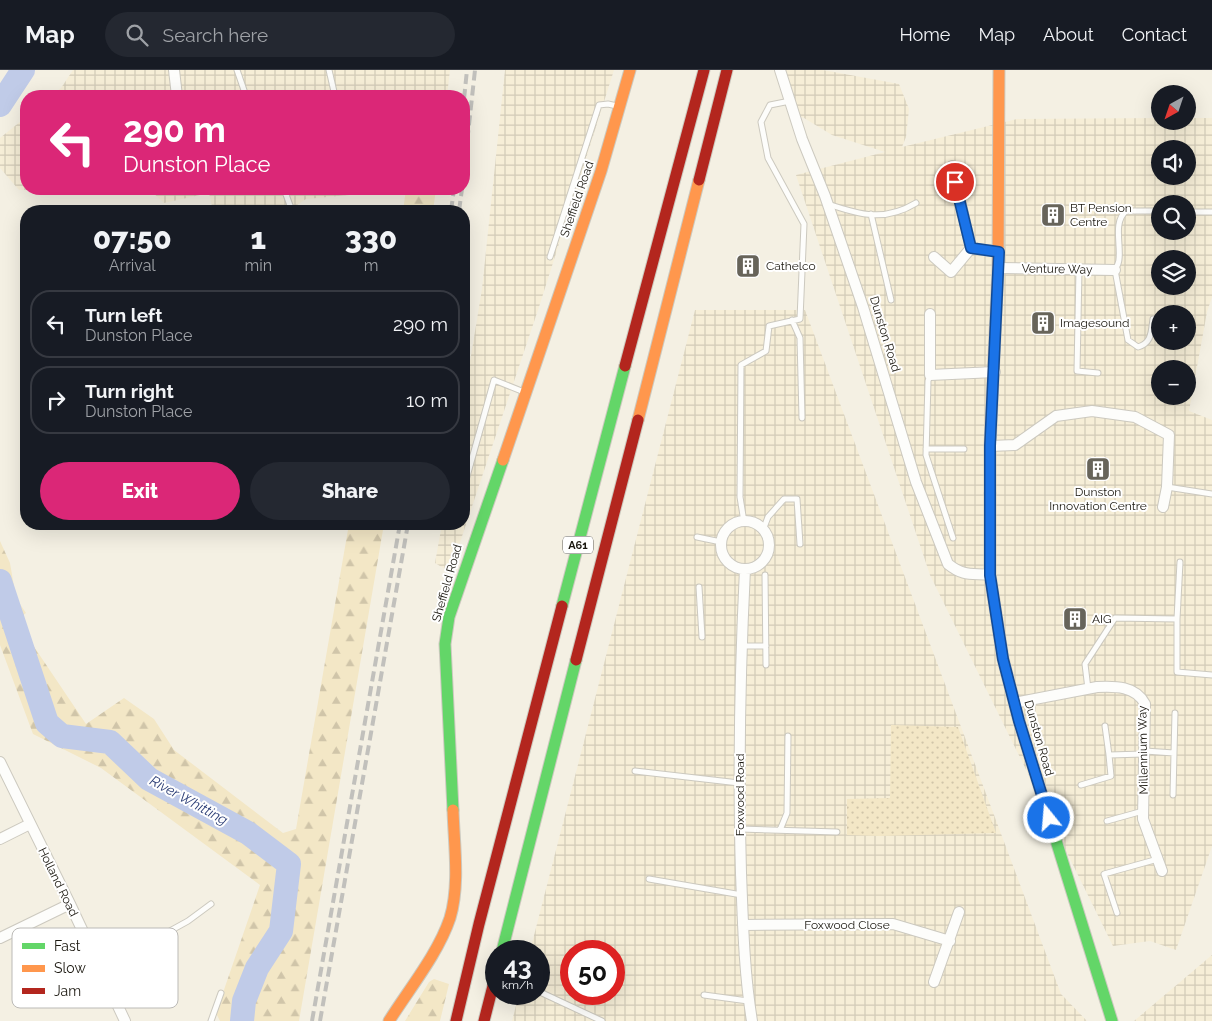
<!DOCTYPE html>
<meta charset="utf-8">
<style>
:root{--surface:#171b24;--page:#242831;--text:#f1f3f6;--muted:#9ea1a6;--line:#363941;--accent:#db2777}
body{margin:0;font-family:Raleway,sans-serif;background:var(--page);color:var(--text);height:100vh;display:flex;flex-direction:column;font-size:19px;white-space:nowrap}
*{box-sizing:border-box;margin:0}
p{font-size:16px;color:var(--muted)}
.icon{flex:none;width:28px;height:28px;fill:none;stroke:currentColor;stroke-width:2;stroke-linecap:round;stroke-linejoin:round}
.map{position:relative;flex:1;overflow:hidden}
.side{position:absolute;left:20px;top:135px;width:450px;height:325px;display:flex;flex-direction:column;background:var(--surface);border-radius:20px;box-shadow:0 5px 20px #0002}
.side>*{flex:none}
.hud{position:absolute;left:20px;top:20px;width:450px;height:105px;border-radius:20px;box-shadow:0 5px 20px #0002;background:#db2777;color:#fff;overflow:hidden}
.needle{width:32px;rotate:220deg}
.tools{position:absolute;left:1151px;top:15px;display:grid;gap:10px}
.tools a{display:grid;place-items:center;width:45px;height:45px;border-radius:50%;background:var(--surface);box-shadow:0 5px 20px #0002;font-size:25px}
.speed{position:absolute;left:485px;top:870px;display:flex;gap:10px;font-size:25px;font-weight:700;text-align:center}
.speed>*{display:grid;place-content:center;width:65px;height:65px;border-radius:50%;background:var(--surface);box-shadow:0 5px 20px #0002;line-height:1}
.speed small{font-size:12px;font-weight:400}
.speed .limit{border:8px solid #d22;background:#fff;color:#111}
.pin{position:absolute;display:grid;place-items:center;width:42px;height:42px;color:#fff;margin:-21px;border:2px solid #fff;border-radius:50%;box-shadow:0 1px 5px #0007}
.me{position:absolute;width:55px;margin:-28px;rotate:343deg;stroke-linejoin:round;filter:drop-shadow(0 0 4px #0008)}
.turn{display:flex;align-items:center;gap:18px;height:105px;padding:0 20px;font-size:22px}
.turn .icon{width:65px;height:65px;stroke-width:2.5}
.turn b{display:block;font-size:35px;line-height:42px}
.eta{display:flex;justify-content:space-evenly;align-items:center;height:85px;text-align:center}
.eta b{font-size:30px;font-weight:800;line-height:35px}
.button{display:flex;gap:10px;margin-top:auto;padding:10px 20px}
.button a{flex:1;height:58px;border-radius:30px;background:var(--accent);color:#fff;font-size:20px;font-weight:800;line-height:58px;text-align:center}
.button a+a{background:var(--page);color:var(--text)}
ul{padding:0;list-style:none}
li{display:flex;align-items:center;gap:15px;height:68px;margin:0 10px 8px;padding:0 10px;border:2px solid var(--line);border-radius:20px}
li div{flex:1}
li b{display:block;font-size:19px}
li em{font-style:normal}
header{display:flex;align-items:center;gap:30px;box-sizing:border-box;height:70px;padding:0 25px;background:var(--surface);border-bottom:1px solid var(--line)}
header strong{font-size:24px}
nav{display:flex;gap:28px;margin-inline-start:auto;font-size:18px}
.search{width:350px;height:45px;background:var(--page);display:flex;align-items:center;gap:12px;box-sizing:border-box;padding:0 18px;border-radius:28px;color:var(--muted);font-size:19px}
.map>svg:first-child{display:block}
.industrial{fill:url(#industrial-grid);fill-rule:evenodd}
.grass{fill:url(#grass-dots)}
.forest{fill:url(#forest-firs)}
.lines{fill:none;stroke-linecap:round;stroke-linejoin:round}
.river{stroke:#c0cbe8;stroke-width:24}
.lane-casing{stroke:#ccc9bf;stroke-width:7}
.street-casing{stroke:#ccc9bf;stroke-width:12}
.fast-casing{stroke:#ccc9bf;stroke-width:13}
.slow-casing{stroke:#ccc9bf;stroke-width:13}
.jam-casing{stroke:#ccc9bf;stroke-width:13}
.lane{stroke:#fdfdfb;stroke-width:5}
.street{stroke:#fdfdfb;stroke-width:10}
.fast{stroke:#63d668;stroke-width:11}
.slow{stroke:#ff974d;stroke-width:11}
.jam{stroke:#b3261e;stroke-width:11}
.rail{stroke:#c1c0bc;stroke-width:4;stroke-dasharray:10 5;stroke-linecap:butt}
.route-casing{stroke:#114b97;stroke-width:12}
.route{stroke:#1a73e8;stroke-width:9}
.labels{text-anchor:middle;stroke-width:4;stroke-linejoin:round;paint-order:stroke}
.shield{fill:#fff;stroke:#5f5d58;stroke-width:1}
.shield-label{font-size:11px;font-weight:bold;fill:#1b1810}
.street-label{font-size:12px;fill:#1b1810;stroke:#fff}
.poi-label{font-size:12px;fill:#1b1810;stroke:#fff;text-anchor:start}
.water-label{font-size:14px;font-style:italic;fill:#2b3d76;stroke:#fff}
.key{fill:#fff;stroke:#bbbab7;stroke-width:1}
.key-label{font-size:14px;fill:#1b1810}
</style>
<header>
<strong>Map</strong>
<div class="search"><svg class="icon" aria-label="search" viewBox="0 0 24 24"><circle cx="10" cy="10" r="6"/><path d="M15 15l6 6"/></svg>Search here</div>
<nav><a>Home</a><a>Map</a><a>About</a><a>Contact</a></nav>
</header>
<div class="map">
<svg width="1212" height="951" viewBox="0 0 1212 951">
<defs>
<pattern id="industrial-grid" width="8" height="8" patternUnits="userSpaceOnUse" patternTransform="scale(1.25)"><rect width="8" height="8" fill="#f6eed7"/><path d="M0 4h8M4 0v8" fill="none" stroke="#d2cbb8"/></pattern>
<pattern id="grass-dots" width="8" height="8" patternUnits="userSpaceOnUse" patternTransform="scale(1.25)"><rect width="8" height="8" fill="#f3e7c6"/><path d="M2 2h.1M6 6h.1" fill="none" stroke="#d0c5a9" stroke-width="1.8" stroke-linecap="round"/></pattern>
<pattern id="forest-firs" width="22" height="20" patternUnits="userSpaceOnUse" patternTransform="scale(1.25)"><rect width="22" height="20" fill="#f3e7c6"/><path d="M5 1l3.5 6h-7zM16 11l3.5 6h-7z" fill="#d0c5a9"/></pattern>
</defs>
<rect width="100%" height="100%" fill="#f4f0e3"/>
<path class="industrial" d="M73 0H450L447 26H51L61 18Z
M505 0H614L539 237 450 502 435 493 442 454H464V328L482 219Z
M780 0H823L899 14 909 39 906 67 902 77 1017 49 1160 48V51H1188V48H1212V227L1207 242 1189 341 1212 350V776L1176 880 1150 871 1113 876 930 505 796 105 885 82 832 65 804 48 794 44ZM1160 79H1188V106H1160ZM1160 134H1188V161H1160ZM1160 189H1188V216H1160ZM1160 244H1188V271H1160ZM1160 299H1188V326H1160Z
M26 47V119H74L19 120 0 98V68Z
M149 119H414L306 129 288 141H213L209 123 164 133Z
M695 240H805L1061 924 1087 951H512L519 924H539V881H530ZM571 881H614V924H571Z
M1212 885V951H1134Z"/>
<path class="grass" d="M891 655 958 657 996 763 880 766 847 765V729L890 728Z"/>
<path class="forest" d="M406 119H436L433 141H403Z
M349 454H384L299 951H220L216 943 260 815 101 698 33 664 0 575V471L10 493 16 528 26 543 16 550 86 654 124 628 154 649 174 680 283 763 296 759Z
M434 909 449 914 440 951H405L429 912Z"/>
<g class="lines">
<path class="river" d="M0 35 23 0
M0 511 47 653 62 666 110 672 149 709 248 763 289 794 281 861 257 898 244 931 242 951"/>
<defs>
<path id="lane" d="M237 0 246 26
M329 0 335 26
M284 119 292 141
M828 134C860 145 885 152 916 133
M1188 142H1212
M871 144 891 230
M550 187 599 35 608 34 617 36
M1079 199 1077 301 1098 303
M1153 249C1151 262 1152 273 1138 277L1128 270 1115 200C1117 196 1119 193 1119 189 1121 174 1113 152 1126 141H1160
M792 250 800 268 802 348
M930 305 928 311 926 385 953 468
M926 379H964
M464 417 494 310 524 322
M1167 417 1212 424
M744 452 740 427 741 295 766 281 769 256 800 249 804 154 768 88 761 52 770 35 790 31
M763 460 768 447 784 429H797L800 474
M697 467 721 472
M765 505 766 595
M699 517 702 567
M1177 549 1180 492
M741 576H766
M1088 619 1085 594 1115 548 1177 549V602L1212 605
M1105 656 1109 685 1144 684
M1145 681 1174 683 1173 725
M1174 683 1175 643
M635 701 739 713
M1081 715 1111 706 1109 685
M1107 751 1143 741
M740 759 837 762
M780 760 787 743 788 666
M649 809 742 825
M1117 843 1104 804 1158 789
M101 899 188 851 211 834
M542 923 602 951
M704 925 748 931
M211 951 221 923"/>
<path id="street" d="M174 0 177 26
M780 0 802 69 825 126 863 237 916 412 948 494C964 507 972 503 990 505
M971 178 999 182
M934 187 951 202 971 178 952 96
M998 198 1115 200
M930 244V305L995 302
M990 376 1015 375 1056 346 1092 341 1135 347 1169 365 1167 417 1163 437
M721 475a24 24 0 1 1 48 0a24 24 0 1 1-48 0Z
M745 499C740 601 738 702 741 803 743 853 744 902 752 951
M1014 633 1097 617C1115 616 1136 616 1145 634L1143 749 1162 801
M0 692 70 834 125 951
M0 769 30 754
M743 855 893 854 950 871
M0 868 70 834
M934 912 959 842"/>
<path id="fast" d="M562 536 625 296
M453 740 445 574 449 547 503 390
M1054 764 1112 951
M502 881 576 590"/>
<path id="slow" d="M638 350 699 110
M503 390 601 101 630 0
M990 424V376L998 198 999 0
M389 951C409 919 438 884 450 848 460 815 454 774 453 740"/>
<path id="jam" d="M699 110 727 0
M625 296 704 0
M990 424V505L1003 589 1019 651 1054 764
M576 590 638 350
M456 951 479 854 562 536
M484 951 496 904"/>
</defs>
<use href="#lane" class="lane-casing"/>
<use href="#street" class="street-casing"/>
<use href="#fast" class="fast-casing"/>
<use href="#slow" class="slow-casing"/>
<use href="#jam" class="jam-casing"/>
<use href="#lane" class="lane"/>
<use href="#street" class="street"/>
<use href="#fast" class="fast"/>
<use href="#slow" class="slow"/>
<use href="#jam" class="jam"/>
<path class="rail" d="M464 29 467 0
M464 100 475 0
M451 141 454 119
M459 141 462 119
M312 951 400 454
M320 951 408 454"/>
</g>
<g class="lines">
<defs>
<path id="route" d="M955 112 971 178 999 182 990 376V505L1003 589 1019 651 1049 748"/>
</defs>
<use href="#route" class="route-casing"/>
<use href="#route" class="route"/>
</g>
<defs>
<symbol id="building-square" viewBox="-11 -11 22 22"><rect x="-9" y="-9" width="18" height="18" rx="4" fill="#67645a" stroke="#fff"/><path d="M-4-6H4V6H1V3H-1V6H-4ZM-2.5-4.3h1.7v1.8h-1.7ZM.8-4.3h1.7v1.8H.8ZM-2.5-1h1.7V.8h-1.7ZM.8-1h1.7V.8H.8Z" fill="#fff"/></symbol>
</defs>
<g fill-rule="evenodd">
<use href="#building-square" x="1039" y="131" width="28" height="28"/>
<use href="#building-square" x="734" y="182" width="28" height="28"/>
<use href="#building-square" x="1029" y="239" width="28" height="28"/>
<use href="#building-square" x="1084" y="385" width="28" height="28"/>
<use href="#building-square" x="1061" y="535" width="28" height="28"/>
</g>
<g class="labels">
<rect class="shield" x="563" y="466.5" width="30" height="17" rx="4"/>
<g class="shield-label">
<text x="578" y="479">A61</text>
</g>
<g class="street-label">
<text transform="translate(577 129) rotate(-71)" y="4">Sheffield Road</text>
<text transform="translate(1057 199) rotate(1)" y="4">Venture Way</text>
<text transform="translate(885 264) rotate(73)" y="4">Dunston Road</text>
<text transform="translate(447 513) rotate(-74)" y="4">Sheffield Road</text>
<text transform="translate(1039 668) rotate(74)" y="4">Dunston Road</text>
<text transform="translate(1143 680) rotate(-91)" y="4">Millennium Way</text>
<text transform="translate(740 725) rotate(-90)" y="4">Foxwood Road</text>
<text transform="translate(58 812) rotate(64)" y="4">Holland Road</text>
<text x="847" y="859">Foxwood Close</text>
</g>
<g class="poi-label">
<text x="1070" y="142">BT Pension<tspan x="1070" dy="14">Centre</tspan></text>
<text x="766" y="200">Cathelco</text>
<text x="1060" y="257">Imagesound</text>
<text x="1098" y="426" text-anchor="middle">Dunston<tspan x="1098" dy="14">Innovation Centre</tspan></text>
<text x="1092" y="553">AIG</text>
</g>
<g class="water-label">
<text transform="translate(189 730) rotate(29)" y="5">River Whitting</text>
</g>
</g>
<rect x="12" y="858" width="166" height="80" rx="8" class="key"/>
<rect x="22" y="873" width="23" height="6" fill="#63d668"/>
<rect x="22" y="895" width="23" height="7" fill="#ff974d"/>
<rect x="22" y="918" width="23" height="6" fill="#b3261e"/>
<g class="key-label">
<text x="54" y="881">Fast</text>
<text x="54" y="903">Slow</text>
<text x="54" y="926">Jam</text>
</g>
</svg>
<div class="tools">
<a><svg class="needle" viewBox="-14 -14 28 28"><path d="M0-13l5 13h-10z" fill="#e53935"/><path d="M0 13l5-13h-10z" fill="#9ea1a6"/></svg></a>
<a><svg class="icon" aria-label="sound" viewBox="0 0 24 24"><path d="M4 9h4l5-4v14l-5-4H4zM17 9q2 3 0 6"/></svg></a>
<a><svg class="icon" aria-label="search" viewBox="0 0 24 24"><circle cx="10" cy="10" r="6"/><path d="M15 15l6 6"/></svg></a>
<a><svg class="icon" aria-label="layers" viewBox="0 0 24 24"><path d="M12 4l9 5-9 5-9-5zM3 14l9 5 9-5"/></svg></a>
<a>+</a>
<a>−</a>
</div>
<div class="speed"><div>43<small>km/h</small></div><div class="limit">50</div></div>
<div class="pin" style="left:955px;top:112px;background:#d93025"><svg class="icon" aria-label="arrive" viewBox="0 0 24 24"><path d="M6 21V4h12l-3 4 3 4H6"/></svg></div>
<svg class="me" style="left:1049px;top:748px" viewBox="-20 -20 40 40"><circle r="17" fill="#1a73e8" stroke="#fff" stroke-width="3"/><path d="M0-11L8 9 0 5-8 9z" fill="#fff"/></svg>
<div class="hud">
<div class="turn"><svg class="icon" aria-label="left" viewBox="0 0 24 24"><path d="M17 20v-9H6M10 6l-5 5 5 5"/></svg><div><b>290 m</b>Dunston Place</div></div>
</div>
<section class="side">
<div class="eta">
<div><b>07:50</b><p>Arrival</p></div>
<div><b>1</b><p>min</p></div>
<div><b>330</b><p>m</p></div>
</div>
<ul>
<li><svg class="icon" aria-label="left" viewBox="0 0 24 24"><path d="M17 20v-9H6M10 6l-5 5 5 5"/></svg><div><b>Turn left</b><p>Dunston Place</p></div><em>290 m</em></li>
<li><svg class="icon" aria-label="right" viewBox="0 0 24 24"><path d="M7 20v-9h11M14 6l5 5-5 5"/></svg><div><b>Turn right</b><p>Dunston Place</p></div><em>10 m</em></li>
</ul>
<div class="button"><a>Exit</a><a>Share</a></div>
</section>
</div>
